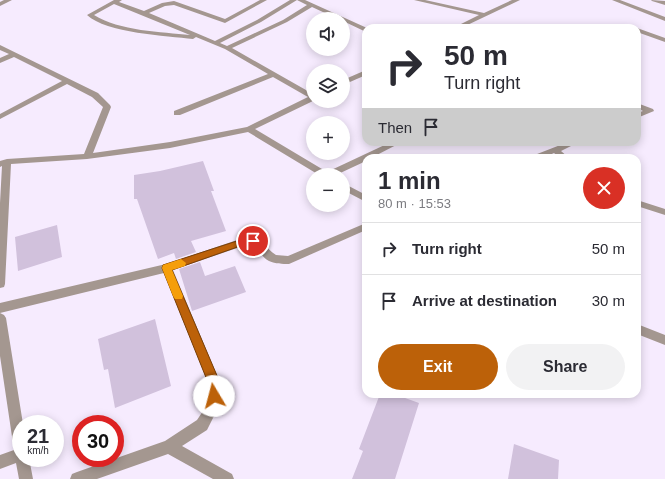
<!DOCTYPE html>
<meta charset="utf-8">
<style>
:root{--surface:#fff;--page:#f2f2f3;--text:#2b2b33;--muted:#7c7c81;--line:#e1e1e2;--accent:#bc6109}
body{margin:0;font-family:Helvetica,sans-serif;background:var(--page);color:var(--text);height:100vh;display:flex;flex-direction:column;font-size:15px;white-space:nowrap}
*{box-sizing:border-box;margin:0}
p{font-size:13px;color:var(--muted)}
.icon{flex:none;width:22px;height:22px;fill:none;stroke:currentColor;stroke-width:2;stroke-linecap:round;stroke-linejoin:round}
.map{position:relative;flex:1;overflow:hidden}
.side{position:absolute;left:362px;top:154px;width:279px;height:244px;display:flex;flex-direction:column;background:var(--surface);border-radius:12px;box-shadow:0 2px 10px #0003}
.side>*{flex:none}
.banner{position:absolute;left:362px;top:24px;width:279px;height:122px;border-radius:12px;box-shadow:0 2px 10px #0003;background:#fff;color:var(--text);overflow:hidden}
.buttons{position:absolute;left:306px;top:12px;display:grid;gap:8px}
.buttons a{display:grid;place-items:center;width:44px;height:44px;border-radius:50%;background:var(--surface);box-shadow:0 2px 10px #0003;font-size:20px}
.speed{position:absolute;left:12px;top:415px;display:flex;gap:8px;font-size:20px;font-weight:700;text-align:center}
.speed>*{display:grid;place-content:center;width:52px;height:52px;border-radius:50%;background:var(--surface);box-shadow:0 2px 10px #0003;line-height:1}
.speed small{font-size:10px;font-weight:400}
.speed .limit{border:6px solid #d22;background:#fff;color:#111}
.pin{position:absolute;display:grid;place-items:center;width:34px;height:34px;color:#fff;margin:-17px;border:2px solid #fff;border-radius:50%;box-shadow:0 1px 4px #0007}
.me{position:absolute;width:44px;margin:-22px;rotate:352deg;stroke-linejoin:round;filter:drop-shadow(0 0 3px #0008)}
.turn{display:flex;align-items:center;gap:14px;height:84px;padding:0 16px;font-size:18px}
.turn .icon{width:52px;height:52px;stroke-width:2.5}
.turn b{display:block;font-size:28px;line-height:34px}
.then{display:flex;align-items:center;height:38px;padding:0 16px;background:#0003;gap:8px;font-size:15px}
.round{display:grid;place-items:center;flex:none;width:42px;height:42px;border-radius:21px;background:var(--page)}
.summary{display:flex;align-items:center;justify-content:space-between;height:68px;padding:0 16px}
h1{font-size:24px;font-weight:700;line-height:30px}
.button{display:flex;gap:8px;margin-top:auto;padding:8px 16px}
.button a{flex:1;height:46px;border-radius:24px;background:var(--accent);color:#fff;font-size:16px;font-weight:700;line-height:46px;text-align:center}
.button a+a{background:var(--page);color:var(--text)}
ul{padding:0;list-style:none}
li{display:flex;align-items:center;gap:12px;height:52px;padding:0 16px;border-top:1px solid var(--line)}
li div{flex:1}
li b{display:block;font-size:15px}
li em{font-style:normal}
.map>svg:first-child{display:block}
.building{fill:#d1c1dc}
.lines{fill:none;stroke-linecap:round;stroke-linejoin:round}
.minor{fill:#a49790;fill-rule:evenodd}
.route{fill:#bc6109;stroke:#7a3f06}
.slow{fill:#f59e0b}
</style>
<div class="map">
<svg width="665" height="479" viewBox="0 0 665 479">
<rect width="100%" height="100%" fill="#f6ebfe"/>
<path class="building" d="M203 161 214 191H211L226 231 191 241 196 252 176 259 174 253 158 259 137 199H134V175L160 171Z
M57 225 62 257 18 271 15 237Z
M200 262 205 276 235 266 246 292 192 311 179 269Z
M155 319 171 386 115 408 108 369 104 370 98 339Z
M380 394H394L419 403 395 479H352L363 451 359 449Z
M514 444 559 460 558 479H508Z"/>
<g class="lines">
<path class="minor" d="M4 0H12L0 6V2Z
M114 0H122L119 2 144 11 162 3 174 1 225 19 260 0H267L225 23 174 5 165 6 149 13 215 41 257 20 290 0H297L261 22 220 43 227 46 283 20 307 5 297 0H305L367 28 366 32 364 31 343 21V19H338L312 7 287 22 232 48 313 94V101L255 129 327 172 391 142H402L371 158H366V161L336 175H319L248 132 170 148 87 159 11 164 5 284 4 287 0 288V203L2 166 0 167V161L7 159 84 154 103 107 92 97 67 84 0 119V114L62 81 14 57 0 63V58L9 54 0 50V45L98 93 110 105 111 107 93 153 170 142 247 127 308 97 273 77 180 115H174V111L268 74 225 49 196 37 193 39C167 36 106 33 87 15ZM114 4 190 35C162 32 119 31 94 15Z
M414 0H425L484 13 512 0H520L461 28H453L479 15Z
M612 0H620L665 17V21Z
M651 0 665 1V5L652 1Z
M609 24 629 26 632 28H603Z
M637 28 665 38V42L637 32Z
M366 70V75L343 85V80Z
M637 103 653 109 654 111 637 118V113L643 111 637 108Z
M568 142H579L561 151 569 158H560L554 153 543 158H531L532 156Z
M343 183 366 195V202L343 190Z
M637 200 665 209V215L637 206Z
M366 223V230L289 264C282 264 276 264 269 261 259 256 261 246 246 245L173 270 221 385 219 406 207 430 182 446 232 474 234 479H213L168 454 97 479H70L72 474 77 472 165 441 197 420 207 405 209 385 164 273 0 313V303L166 264 246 237C266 239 262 246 276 255L288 256Z
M0 313 4 315 6 318 23 424H21V458H29L33 479H19L16 463 0 469V455L14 450 0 356Z
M637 324 665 335V345L637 334Z"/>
</g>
<path class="route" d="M253 237 256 238 257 241 256 243 246 244 172 270 221 385 218 399 214 401 210 399 208 396 209 385 162 268 163 265 243 239Z"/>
<path class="slow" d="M181 259 186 263 185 266 172 270 183 296 182 299H175L173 296 162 268 163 265Z"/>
</svg>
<div class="buttons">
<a><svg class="icon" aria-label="sound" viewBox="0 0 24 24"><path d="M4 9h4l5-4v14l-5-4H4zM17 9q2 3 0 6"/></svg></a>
<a><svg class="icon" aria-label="layers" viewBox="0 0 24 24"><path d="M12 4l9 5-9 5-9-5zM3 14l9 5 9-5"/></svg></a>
<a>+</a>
<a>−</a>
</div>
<div class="speed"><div>21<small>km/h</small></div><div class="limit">30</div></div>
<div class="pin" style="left:253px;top:241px;background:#d93025"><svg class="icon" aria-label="arrive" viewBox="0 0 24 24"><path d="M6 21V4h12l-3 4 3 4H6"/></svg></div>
<svg class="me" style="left:214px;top:396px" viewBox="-20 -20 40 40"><circle r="19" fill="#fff"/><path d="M0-13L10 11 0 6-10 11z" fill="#bc6109"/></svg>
<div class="banner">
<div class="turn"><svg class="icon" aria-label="right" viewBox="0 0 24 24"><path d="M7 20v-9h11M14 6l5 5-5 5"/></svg><div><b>50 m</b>Turn right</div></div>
<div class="then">Then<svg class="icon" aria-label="arrive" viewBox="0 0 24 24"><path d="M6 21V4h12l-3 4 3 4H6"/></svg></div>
</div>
<section class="side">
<div class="summary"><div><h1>1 min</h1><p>80 m · 15:53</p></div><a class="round" style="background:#d93025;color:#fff"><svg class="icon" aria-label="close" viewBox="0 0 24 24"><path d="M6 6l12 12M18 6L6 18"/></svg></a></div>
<ul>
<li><svg class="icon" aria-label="right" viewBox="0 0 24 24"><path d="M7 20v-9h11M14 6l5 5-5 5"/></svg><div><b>Turn right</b></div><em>50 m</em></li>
<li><svg class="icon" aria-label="arrive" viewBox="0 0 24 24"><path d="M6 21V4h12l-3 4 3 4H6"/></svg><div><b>Arrive at destination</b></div><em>30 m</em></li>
</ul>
<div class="button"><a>Exit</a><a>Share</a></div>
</section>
</div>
